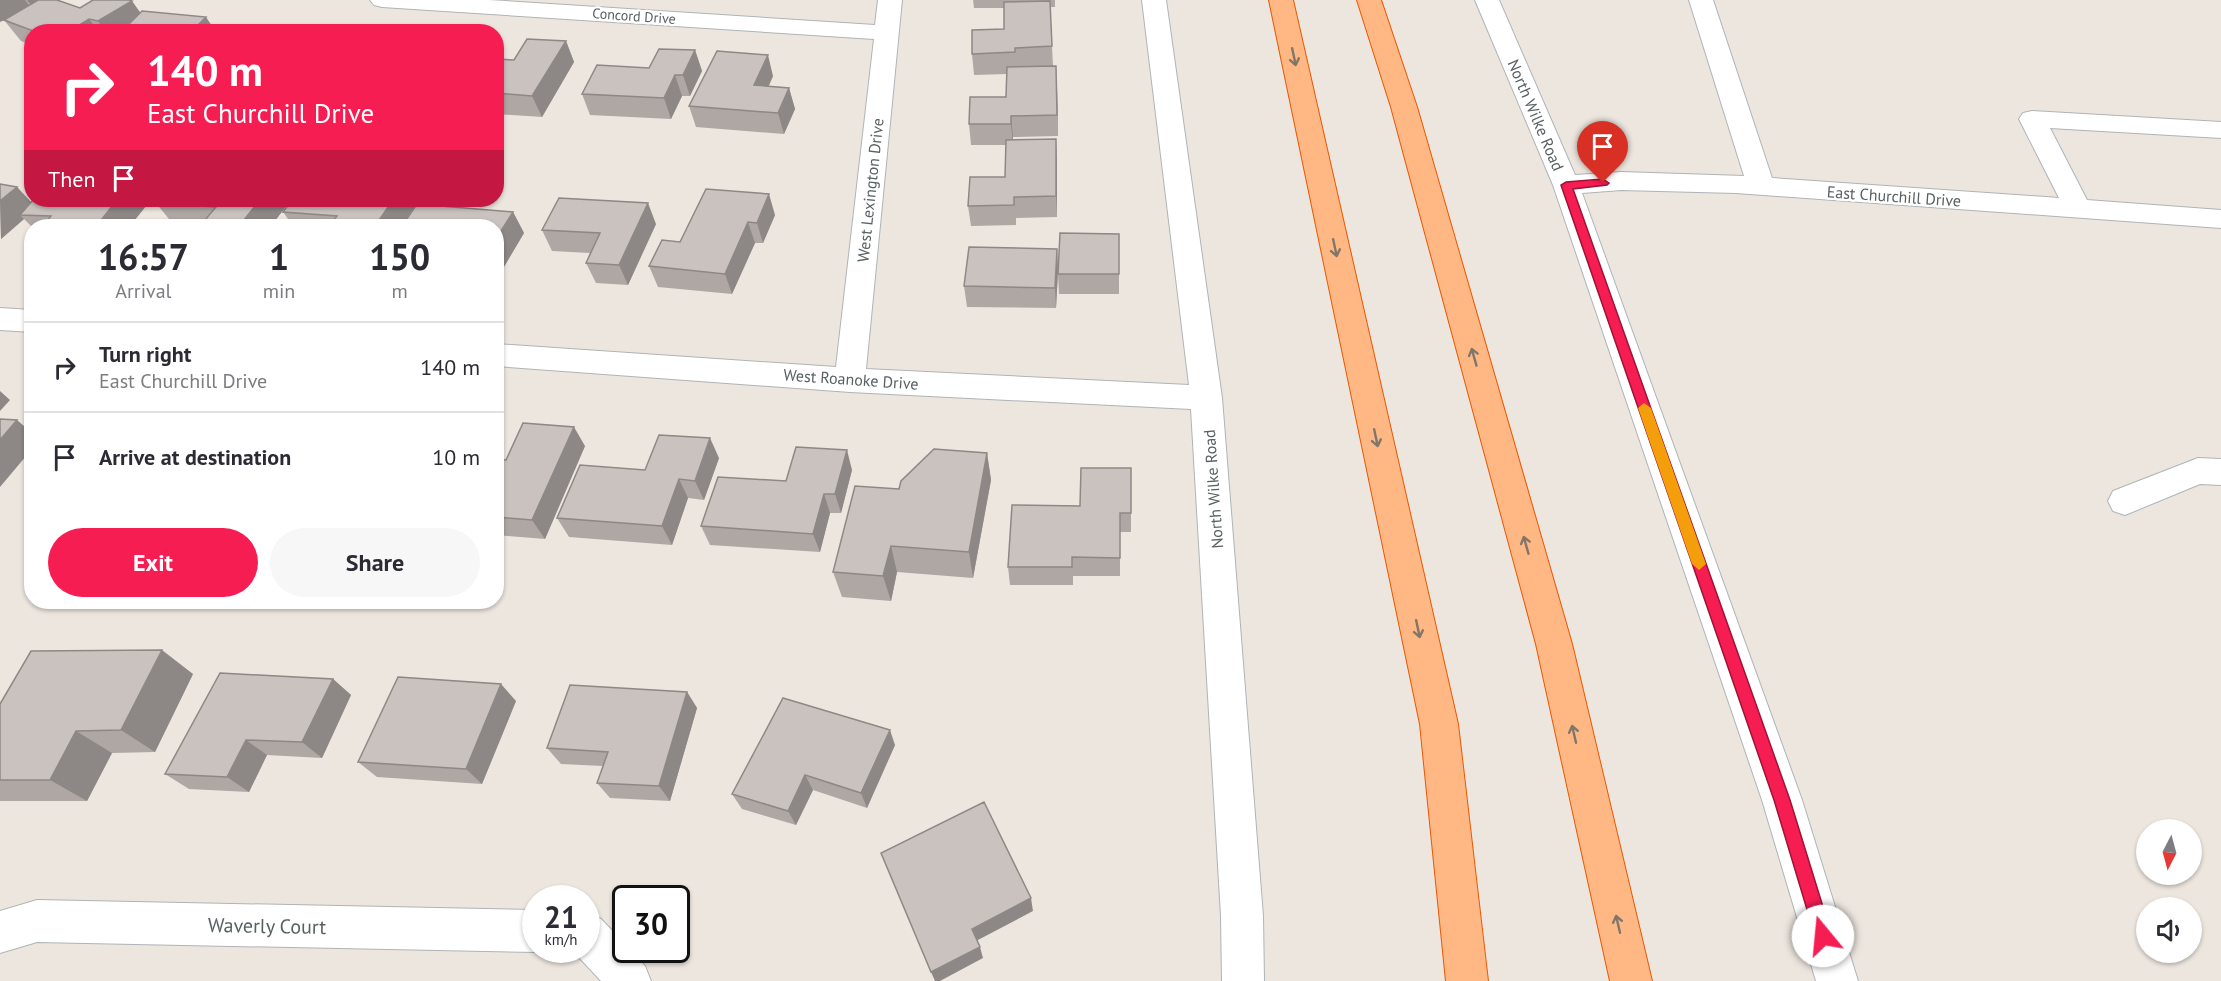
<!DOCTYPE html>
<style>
:root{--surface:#fff;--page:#f7f7f7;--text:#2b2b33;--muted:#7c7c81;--line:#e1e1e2;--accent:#f51d52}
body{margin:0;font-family:"PT Sans",sans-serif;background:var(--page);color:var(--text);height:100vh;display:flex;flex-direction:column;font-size:22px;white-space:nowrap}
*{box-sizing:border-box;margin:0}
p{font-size:20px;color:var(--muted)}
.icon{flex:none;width:33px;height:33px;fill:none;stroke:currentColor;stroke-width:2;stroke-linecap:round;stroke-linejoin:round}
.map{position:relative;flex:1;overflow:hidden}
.panel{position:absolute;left:24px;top:219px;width:480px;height:390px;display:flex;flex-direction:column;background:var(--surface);border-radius:24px;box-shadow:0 2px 4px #0004}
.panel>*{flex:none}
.hud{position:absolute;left:24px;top:24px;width:480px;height:183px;border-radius:24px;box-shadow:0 2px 4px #0004;background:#f51d52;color:#fff;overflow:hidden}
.needle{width:39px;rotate:186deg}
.controls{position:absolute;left:2136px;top:819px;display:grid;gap:12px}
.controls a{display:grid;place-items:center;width:66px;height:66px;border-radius:50%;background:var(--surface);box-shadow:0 2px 4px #0004;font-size:30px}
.speed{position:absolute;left:522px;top:885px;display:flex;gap:12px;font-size:30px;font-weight:700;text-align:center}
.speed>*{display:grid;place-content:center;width:78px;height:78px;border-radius:50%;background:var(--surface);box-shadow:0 2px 4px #0004;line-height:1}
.speed small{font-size:15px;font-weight:400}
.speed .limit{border:3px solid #111;border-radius:9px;background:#fff;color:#111}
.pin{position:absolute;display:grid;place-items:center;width:51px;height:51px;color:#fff;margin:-62px -26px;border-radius:50% 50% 50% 0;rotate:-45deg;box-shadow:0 0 6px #0007}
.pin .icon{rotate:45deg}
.me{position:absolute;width:66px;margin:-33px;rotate:343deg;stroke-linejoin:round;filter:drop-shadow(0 0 4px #0008)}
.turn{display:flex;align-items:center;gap:21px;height:126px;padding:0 24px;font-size:27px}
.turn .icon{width:78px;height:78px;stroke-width:2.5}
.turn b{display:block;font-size:42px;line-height:51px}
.then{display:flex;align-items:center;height:57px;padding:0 24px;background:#0003;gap:12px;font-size:22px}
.eta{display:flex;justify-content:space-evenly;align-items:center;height:102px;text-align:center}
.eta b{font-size:36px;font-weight:700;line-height:42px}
.primary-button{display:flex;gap:12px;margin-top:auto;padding:12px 24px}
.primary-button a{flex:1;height:69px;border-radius:36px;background:var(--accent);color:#fff;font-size:24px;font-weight:700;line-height:69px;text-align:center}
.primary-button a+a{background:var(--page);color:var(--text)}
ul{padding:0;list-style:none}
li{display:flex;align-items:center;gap:18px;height:90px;padding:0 24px;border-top:2px solid var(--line)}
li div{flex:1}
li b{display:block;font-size:22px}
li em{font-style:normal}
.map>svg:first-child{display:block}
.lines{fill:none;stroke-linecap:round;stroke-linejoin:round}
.minor-casing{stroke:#aeb4b7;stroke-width:2}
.highway-casing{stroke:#ec5600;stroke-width:2}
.minor{fill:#fff;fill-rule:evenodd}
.highway{fill:#ffb884;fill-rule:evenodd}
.wall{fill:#aea7a4}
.shaded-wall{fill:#8d8886}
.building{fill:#cac2bf;stroke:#8d8886;stroke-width:1.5}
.oneway{stroke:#82766a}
.route{fill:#f51d52;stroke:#9f1335;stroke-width:1.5}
.slow{fill:#f59e0b}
.labels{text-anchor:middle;stroke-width:4.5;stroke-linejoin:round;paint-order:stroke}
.far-street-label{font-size:14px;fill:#586062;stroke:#fff}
.street-label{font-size:16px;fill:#586062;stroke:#fff}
.near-street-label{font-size:20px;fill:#586062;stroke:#fff}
</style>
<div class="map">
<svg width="2221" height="981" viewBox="0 0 2221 981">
<rect width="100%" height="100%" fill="#ede6df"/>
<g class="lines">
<defs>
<path id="minor" d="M370 0H489L875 25 878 0H902L866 369 1189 385 1142 0H1166L1222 398 1263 916 1264 981H1222L1221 916 1191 409 850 392 496 366V344L836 367 874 39 382 7 374 5Z
M1475 0H1499L1575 175 1621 172 1744 176 1689 0H1713L1772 178 2059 198 2019 119 2023 113 2032 111 2221 122V138L2050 128 2087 200 2221 210V228L1736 193 1621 190 1582 193 1802 800 1858 981H1816L1762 800 1553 185Z
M0 308 32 310V332L0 330Z
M2198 458 2221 459V485L2200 484 2125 515 2113 511 2108 501 2113 491Z
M37 900 536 910V950H542L536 952 37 942 0 953V911Z
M586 913 601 919 626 945V950H630L645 966 651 981H601L572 950H586Z"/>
<path id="highway" d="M1269 0H1293L1458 724 1488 981H1446L1420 724Z
M1357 0H1381L1417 107 1572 644 1652 981H1610L1536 644 1391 107Z"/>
</defs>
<use href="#minor" class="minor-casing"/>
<use href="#highway" class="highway-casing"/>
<use href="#minor" class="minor"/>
<use href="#highway" class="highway"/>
</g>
<path class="wall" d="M0 0H60L59 1 80 8 132 1 140 13 216 32H32V45L21 41 4 20Z
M973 0H1055V7H1050L1053 66 1057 87 1058 136 1013 137V140L1056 139 1057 217 1016 218V225L971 226 968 206 1005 177 1006 145H971L969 124 1006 97 1007 74 974 75 972 54 1004 29V8H974Z
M566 41 574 62 542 117 496 114V59L514 60Z
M695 50 702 71 690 96H682L671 119 590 115 582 94Z
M773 76 769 86 789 88 795 109 784 134 696 127 689 106Z
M0 184 17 187 31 202 150 201 130 226 32 227 24 219 1 239Z
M706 189 775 215 763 243H755L732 294 658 287 649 266 680 242Z
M159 200H291L271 226H200H201L173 224 156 203Z
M292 200H419L405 222 417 204 513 212 524 233 498 277H496V226H293L283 212Z
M656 224 628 285 596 283 586 263 590 253 552 251 542 230Z
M1119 234V294H1059L1058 274 1056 308 967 307 964 286 1057 249 1058 268Z
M585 446 545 539 496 535V459L506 460Z
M987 453 991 480 973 578 897 572 891 601 842 597 833 572 899 489Z
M719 458 704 500 688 498 672 545 569 537 557 518 645 470Z
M852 470 841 513H830L820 552 710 545 701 526 786 481Z
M1012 505 1131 513V532H1120V576H1073V585H1010L1008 567Z
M193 674 155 752 112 753 87 801H0V704Z
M333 679 351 695 322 758 267 755 249 792 189 789 165 774Z
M687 692 697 708 670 801 610 798 597 783 603 766 561 764 547 748Z
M516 701 482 784 377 777 358 762Z
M895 745 867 808 813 790 796 825 742 809 732 794Z"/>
<path class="shaded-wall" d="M0 0H25L31 8 0 22Z
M27 0H60L36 11Z
M132 1 147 22 131 32H105L98 21Z
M206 17 216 32H191Z
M89 19 99 32H68Z
M566 41 574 62 542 117 532 96Z
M695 50 702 71 690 96 683 75Z
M768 55 773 76 759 106 754 85Z
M1056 66 1057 87 1058 136 1057 115Z
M675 75 682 96 671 119 664 98Z
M789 88 795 109 784 134 778 113Z
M1011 116 1013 137V145L1011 124Z
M1056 139 1057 160V217L1056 196Z
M17 187 36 208 20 215 24 219 1 239 0 201Z
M769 194 775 215 763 243 757 223Z
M117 200H149L150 201 130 226H100L98 224Z
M260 200H291L271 226H239Z
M393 200H419L402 226H375Z
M648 203 656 224 628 285 619 265Z
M513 212 524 233 498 277 496 275V239Z
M748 222 755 243 732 294 725 274Z
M1057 249 1058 269 1056 308 1055 288Z
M0 391 10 400 0 411Z
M17 420 32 433V449L0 487V440Z
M574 427 585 446 545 539 532 520Z
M710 438 719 458 704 500 695 481Z
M847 450 852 470 841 513 835 494Z
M987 453 991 480 973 578 969 552Z
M679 479 688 498 672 545 662 526Z
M824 494 830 513 820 552 813 534Z
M891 546 897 572 891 601 883 576Z
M162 650 193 674 155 752 121 730Z
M333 679 351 695 322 758 302 742Z
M501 684 516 701 482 784 466 769Z
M687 692 697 708 670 801 659 786Z
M890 730 895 745 867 808 861 793Z
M76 731 112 753 87 801 50 780Z
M246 740 267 755 249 792 227 777Z
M805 775 813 790 796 825 788 811Z
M1031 898 1033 911 976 941 972 929Z
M980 947 983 958 940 981H935L931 972Z"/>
<path class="building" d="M38 0H57L80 8 93 0H129L132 1 98 21 89 19 68 32H36L4 20Z
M1050 1 1052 46 1015 48V52L972 54V30L1004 29V2Z
M142 11 206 17 191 32H121Z
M289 25 325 27 322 32H284Z
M527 39 566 41 532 96 496 93V59L514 60Z
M659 49 695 50 683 75H675L664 98 582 94 597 65 649 68Z
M717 51 768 55 754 85 789 88 778 113 689 106Z
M1056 66 1057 115 1011 116V124H969L970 97H1006L1007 67Z
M1056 139V196L1014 197V205L968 206 970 177H1005L1006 140Z
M0 184 17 187 0 201Z
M706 189 769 194 757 223 748 222 725 274 649 266 662 240 680 242Z
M559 198 648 203 619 265 586 263 600 233 542 230Z
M33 200H117L98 224 46 222 51 216 20 215Z
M159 200H260L239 226H200L216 207 156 203Z
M292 200H393L375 226H329L337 216 283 212Z
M417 204 513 212 496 239V226H402Z
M1060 233 1119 234V274H1058Z
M969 247 1057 249 1055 288 964 286Z
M0 419 17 420 0 440Z
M523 423 574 427 532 520 496 517V459L506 460Z
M659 435 710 438 695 481 679 479 662 526 557 518 580 465 645 470Z
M796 447 847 450 835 494H824L813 534 701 526 718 477 786 481Z
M934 449 987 453 969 552 891 546 883 576 833 572 855 486 899 489 901 481Z
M1081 468H1131V513H1120V558L1072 557V567H1008L1012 505 1080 506Z
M162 650 121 730 76 731 50 780H0V704L31 651Z
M220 673 333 679 302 742 246 740 227 777 165 774Z
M398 677 501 684 466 769 358 762Z
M570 685 687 692 659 786 597 783 608 752 547 748Z
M783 698 890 730 861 793 805 775 788 811 732 794Z
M984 802 1031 898 972 929 980 947 931 972 881 853Z"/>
<defs><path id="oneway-shaft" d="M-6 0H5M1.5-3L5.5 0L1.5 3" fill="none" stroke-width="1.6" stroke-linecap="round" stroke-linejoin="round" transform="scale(1.5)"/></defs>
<g class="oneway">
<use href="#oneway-shaft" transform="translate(1294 57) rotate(78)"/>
<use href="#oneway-shaft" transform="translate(1335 248) rotate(78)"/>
<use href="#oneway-shaft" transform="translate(1474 357) rotate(-106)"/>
<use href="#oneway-shaft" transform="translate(1376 438) rotate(78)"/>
<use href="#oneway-shaft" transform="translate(1526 545) rotate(-106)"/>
<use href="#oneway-shaft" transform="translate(1418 629) rotate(78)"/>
<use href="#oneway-shaft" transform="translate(1574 734) rotate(-103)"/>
<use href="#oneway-shaft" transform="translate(1618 924) rotate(-103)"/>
</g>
<path class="route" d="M1603 179 1609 183 1607 185 1573 189 1790 800 1832 936 1830 942 1823 945 1817 942 1815 936 1774 800 1561 185 1566 182Z"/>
<path class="slow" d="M1644 403 1651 408 1706 564 1699 570 1692 564 1638 408Z"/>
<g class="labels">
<g class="far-street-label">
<text transform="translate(634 16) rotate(4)" y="5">Concord Drive</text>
</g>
<g class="street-label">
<text transform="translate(1536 115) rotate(67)" y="6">North Wilke Road</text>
<text transform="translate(870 190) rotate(-84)" y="6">West Lexington Drive</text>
<text transform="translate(1894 196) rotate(4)" y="6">East Churchill Drive</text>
<text transform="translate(851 379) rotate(4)" y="6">West Roanoke Drive</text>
<text transform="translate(1213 489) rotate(-94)" y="6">North Wilke Road</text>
</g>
<g class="near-street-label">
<text transform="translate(267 926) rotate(1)" y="7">Waverly Court</text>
</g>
</g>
</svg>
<div class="controls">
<a><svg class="needle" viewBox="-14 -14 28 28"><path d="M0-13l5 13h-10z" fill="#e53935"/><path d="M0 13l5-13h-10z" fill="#7c7c81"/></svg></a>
<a><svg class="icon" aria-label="sound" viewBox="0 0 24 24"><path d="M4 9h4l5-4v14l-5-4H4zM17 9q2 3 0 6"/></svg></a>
</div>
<div class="speed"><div>21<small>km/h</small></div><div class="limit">30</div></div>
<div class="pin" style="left:1603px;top:183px;background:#d93025"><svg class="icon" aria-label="arrive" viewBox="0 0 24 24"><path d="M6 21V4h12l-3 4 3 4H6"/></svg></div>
<svg class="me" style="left:1823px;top:936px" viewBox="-20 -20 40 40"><circle r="19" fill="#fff"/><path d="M0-13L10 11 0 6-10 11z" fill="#f51d52"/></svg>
<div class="hud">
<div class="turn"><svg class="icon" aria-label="right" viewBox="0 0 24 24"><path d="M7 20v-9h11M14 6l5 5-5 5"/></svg><div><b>140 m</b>East Churchill Drive</div></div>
<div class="then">Then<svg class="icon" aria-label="arrive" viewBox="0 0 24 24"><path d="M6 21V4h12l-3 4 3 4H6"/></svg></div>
</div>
<section class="panel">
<div class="eta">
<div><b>16:57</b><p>Arrival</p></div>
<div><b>1</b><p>min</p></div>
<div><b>150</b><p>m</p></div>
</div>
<ul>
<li><svg class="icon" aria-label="right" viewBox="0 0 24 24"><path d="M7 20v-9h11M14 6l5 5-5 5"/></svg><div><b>Turn right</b><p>East Churchill Drive</p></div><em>140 m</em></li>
<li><svg class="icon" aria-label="arrive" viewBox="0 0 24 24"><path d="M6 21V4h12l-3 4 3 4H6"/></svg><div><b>Arrive at destination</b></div><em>10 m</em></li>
</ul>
<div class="primary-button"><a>Exit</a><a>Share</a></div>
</section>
</div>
